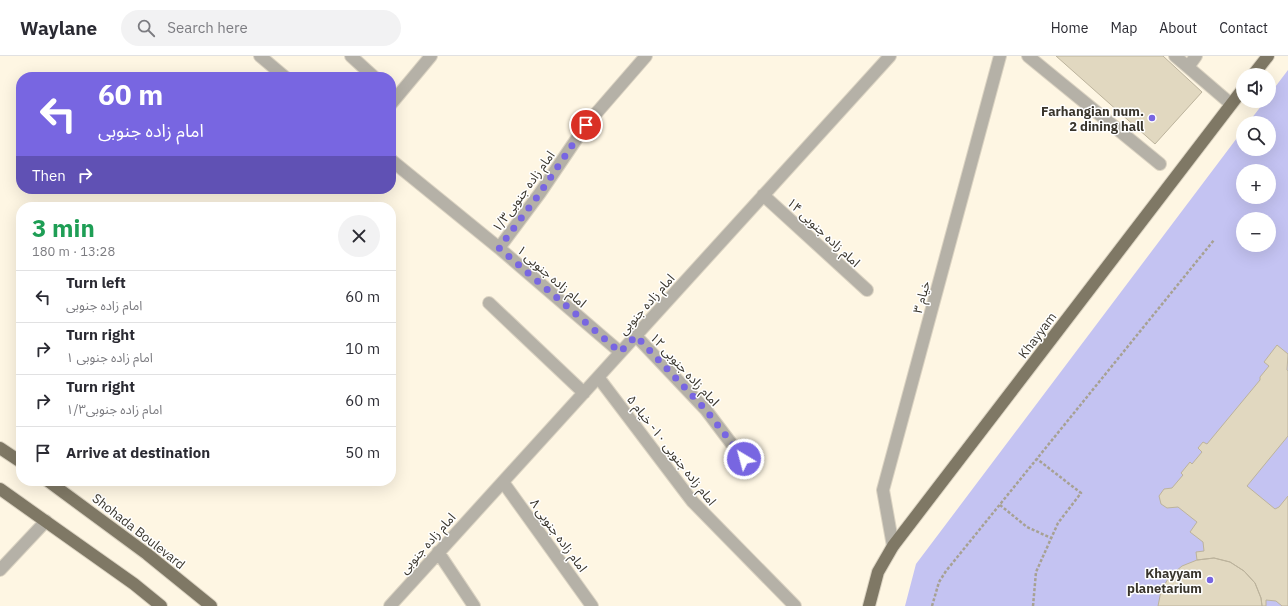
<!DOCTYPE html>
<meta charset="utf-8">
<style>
:root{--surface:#fff;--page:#f2f2f3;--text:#2b2b33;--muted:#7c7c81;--line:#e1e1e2}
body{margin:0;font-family:"IBM Plex Sans","Noto Sans Arabic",sans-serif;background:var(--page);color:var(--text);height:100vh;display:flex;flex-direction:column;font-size:15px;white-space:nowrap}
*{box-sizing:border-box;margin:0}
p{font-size:13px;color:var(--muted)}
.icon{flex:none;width:22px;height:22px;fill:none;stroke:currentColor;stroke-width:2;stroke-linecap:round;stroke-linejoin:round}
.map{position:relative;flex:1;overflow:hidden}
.side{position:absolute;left:16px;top:146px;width:380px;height:284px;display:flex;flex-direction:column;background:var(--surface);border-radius:16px;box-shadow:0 4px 16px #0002}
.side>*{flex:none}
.guide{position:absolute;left:16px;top:16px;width:380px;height:122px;border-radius:16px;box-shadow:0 4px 16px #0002;background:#7866e1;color:#fff;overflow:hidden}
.buttons{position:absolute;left:1236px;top:12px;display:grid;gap:8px}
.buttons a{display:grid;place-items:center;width:40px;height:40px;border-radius:50%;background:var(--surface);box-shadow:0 4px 16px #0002;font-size:20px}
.pin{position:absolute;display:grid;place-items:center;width:34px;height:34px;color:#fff;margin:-17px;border:2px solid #fff;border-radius:50%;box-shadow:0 1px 4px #0007}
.me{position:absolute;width:44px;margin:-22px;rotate:323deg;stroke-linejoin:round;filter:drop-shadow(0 0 3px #0008)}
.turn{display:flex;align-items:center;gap:14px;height:84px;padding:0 16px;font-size:18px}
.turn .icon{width:52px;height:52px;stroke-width:2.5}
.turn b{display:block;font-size:28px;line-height:34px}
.then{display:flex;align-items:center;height:38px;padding:0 16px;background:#0003;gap:8px;font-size:15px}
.round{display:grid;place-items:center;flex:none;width:42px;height:42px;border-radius:21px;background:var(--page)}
.headline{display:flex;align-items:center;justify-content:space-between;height:68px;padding:0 16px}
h1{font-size:24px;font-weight:800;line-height:30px;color:#1e9e55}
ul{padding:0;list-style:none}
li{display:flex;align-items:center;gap:12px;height:52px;padding:0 16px;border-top:1px solid var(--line)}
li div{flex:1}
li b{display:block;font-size:15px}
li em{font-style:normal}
header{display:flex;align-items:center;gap:24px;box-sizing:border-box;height:56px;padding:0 20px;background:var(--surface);border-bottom:1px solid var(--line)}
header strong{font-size:19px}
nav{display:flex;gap:22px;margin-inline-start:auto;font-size:14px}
.search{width:280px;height:36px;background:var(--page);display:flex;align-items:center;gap:10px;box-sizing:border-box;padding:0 14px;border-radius:22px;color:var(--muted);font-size:15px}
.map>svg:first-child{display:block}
.green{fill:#c4c3f2;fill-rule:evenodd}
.building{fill:#e1d8c0;stroke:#bcb39c}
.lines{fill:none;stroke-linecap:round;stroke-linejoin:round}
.minor-casing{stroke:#dbd3c2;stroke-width:14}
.major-casing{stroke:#dbd3c2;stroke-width:14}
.path{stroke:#a7a193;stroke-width:2.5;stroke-dasharray:3 2;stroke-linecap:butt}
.minor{stroke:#b5b1a7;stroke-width:12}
.major{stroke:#7f7865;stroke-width:12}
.route{stroke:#7866e1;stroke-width:7;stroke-dasharray:0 12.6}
.poi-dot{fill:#7866e1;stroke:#fff;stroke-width:1.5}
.labels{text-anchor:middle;stroke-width:3;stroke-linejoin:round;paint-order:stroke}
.poi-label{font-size:13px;font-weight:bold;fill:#39352c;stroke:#fff;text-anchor:end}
.street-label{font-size:13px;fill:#39352c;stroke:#fff}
</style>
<header>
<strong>Waylane</strong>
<div class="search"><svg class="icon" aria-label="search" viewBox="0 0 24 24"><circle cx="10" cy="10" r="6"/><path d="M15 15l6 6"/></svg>Search here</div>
<nav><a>Home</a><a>Map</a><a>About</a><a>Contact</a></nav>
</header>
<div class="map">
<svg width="1288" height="550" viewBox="0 0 1288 550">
<rect width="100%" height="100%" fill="#fef6e3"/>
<path class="green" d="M1288 14V550H905L916 508 1243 74V93H1269V67H1248L1265 45H1269V39ZM1243 115H1269V141H1243ZM1243 163H1269V189H1243Z"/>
<path class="building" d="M1056 0H1163L1202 36 1155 88Z
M1277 289 1288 298 1287 314 1288 315V380L1247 430 1275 453 1279 451 1288 440V550H1282L1276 545 1266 544V550H1262L1261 542 1255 527 1244 515 1230 506 1214 502 1197 504 1196 496 1204 495 1203 486 1190 476 1197 466 1178 451 1167 452 1161 448 1159 440 1164 433 1172 432 1183 419 1181 417 1190 406 1192 408 1202 396 1198 392 1203 386 1207 388 1260 324V321L1269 310 1264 306Z
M1214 502 1230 506 1244 515 1255 527 1261 542 1262 550H1158L1161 535 1169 521 1182 510 1197 504Z"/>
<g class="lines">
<defs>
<path id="minor" d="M260 0 285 21
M351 0 374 21
M1028 0 1160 108
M1175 0 1231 48
M1188 11 1196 0
M391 48 431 0
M391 104 499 192 620 296
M763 139 867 234
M499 192 540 137 586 69 646 0
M489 247 584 337
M636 280 706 354 743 403
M598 321 692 445 795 550
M503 426 592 550
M893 490 883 434 1000 0
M438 496 474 550
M0 514 46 465
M390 550 890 0"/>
<path id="major" d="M1253 19 1268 0
M0 392 21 406
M48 425 147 498 211 550
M0 433 134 528 161 550
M869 550 878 516 893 490 1243 33"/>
</defs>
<use href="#minor" class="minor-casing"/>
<use href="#major" class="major-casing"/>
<path class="path" d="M1000 449 1027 471 1051 482
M932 550 939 526 946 515 1214 184
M1033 550 1036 516 1058 467 1081 437 1037 403"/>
<use href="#minor" class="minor"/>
<use href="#major" class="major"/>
</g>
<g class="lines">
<path class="route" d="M586 69 540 137 499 192 620 296 636 280 706 354 744 403"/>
</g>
<g class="poi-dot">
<circle cx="1152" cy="62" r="4"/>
<circle cx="1210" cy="524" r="4"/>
</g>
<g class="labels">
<g class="poi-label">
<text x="1144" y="60">Farhangian num.<tspan x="1144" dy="15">2 dining hall</tspan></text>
<text x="1202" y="522">Khayyam<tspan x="1202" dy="15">planetarium</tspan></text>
</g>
<g class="street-label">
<text transform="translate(523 135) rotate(-54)" y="5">امام زاده جنوبی۱/۳</text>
<text transform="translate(824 176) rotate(43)" y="5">امام زاده جنوبی ۱۴</text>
<text transform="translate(552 220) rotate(41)" y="5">امام زاده جنوبی ۱</text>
<text transform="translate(921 241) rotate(-75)" y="5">خیام ۳</text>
<text transform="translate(646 248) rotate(-48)" y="5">امام زاده جنوبی</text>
<text transform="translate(1037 279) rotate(-53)" y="5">Khayyam</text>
<text transform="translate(685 313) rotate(47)" y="5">امام زاده جنوبی ۱۲</text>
<text transform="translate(672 394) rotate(52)" y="5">امام زاده جنوبی ۱۰- خیام ۵</text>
<text transform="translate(139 475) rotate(38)" y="5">Shohada Boulevard</text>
<text transform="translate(559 479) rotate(54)" y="5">امام زاده جنوبی ۸</text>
<text transform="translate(427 487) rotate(-48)" y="5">امام زاده جنوبی</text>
</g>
</g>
</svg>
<div class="buttons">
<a><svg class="icon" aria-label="sound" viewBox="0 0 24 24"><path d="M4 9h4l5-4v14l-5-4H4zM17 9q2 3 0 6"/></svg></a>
<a><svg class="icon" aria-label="search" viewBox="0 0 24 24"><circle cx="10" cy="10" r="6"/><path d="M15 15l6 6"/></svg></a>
<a>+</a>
<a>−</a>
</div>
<div class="pin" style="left:586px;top:69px;background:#d93025"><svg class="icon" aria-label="arrive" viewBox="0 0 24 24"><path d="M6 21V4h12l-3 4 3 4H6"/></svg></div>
<svg class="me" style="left:744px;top:403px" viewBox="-20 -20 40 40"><circle r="17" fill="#7866e1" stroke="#fff" stroke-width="3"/><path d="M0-11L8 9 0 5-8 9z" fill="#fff"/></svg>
<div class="guide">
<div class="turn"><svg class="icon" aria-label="left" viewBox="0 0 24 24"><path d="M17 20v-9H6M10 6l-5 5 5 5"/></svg><div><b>60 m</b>امام زاده جنوبی</div></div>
<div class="then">Then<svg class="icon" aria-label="right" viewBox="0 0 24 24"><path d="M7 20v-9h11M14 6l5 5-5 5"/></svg></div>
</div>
<section class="side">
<div class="headline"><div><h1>3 min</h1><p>180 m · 13:28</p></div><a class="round"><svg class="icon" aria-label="close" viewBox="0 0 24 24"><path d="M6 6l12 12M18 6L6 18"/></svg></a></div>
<ul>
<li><svg class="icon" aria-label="left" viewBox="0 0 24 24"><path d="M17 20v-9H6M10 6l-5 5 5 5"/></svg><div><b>Turn left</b><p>امام زاده جنوبی</p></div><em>60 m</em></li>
<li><svg class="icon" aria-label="right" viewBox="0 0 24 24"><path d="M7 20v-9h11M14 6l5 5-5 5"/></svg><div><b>Turn right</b><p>امام زاده جنوبی ۱</p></div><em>10 m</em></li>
<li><svg class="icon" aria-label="right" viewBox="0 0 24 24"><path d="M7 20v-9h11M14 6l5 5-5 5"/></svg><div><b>Turn right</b><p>امام زاده جنوبی۱/۳</p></div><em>60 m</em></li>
<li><svg class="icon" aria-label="arrive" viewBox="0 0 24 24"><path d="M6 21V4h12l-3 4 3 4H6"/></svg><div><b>Arrive at destination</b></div><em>50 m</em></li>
</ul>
</section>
</div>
